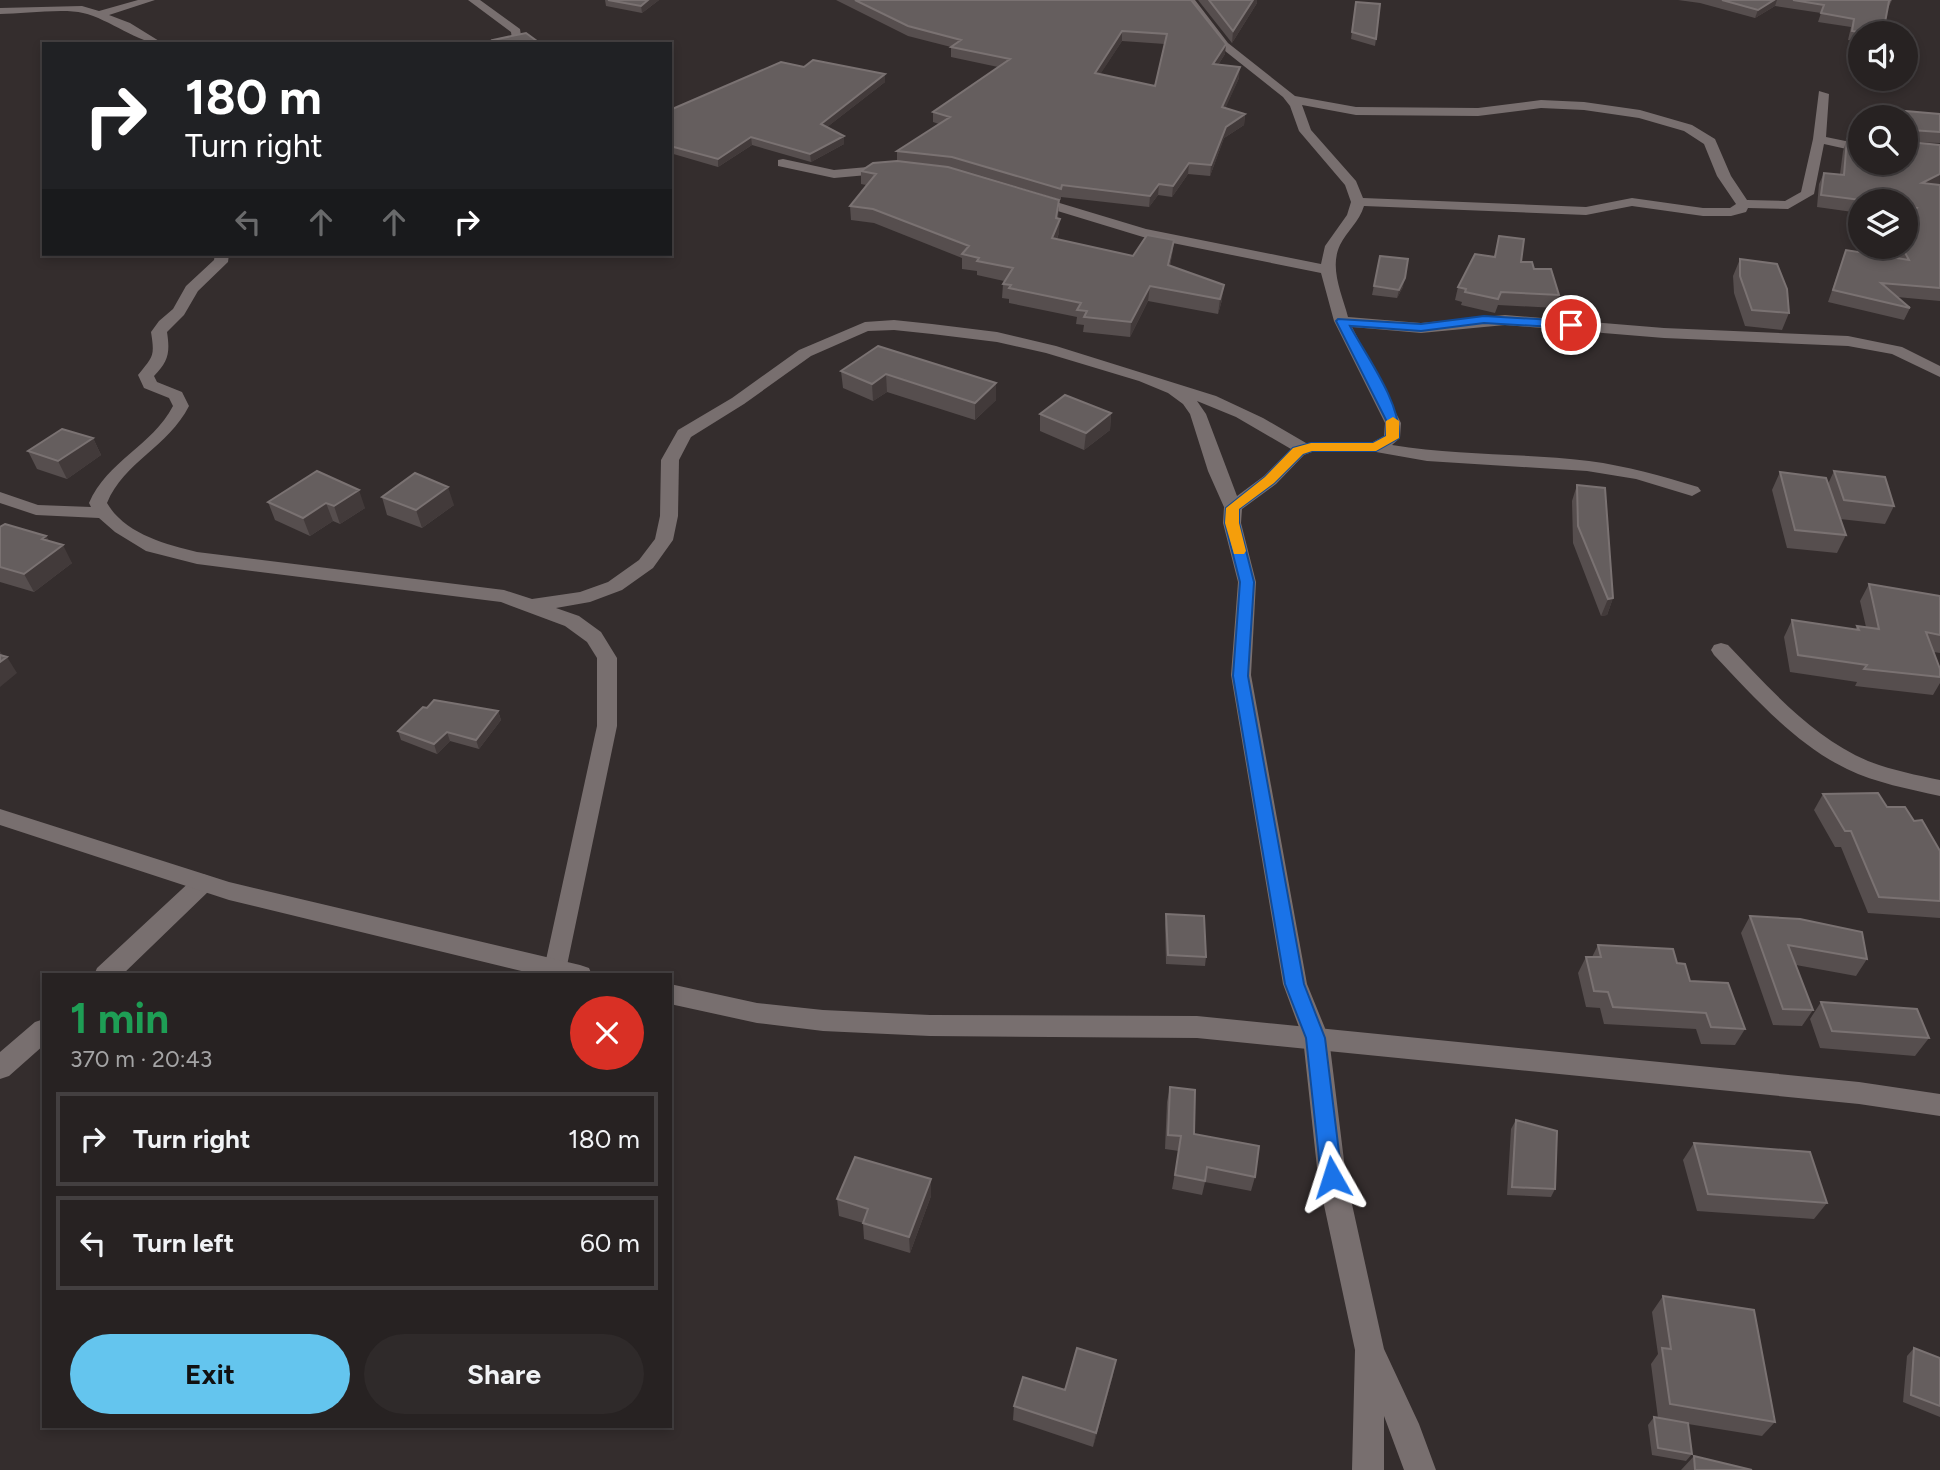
<!DOCTYPE html>
<meta charset="utf-8">
<style>
:root{--surface:#272222;--page:#2f2a2a;--text:#f1f3f6;--muted:#a4a4a5;--line:#433f40;--accent:#64c5ee}
body{margin:0;font-family:Figtree,sans-serif;background:var(--page);color:var(--text);height:100vh;display:flex;flex-direction:column;font-size:26px;white-space:nowrap}
*{box-sizing:border-box;margin:0}
p{font-size:23px;color:var(--muted)}
.icon{flex:none;width:38px;height:38px;fill:none;stroke:currentColor;stroke-width:2;stroke-linecap:round;stroke-linejoin:round}
.map{position:relative;flex:1;overflow:hidden}
.sheet{position:absolute;left:42px;top:973px;width:630px;height:455px;display:flex;flex-direction:column;background:var(--surface);border-radius:0px;box-shadow:0 4px 10px #0003,0 0 0 2px var(--line)}
.sheet>*{flex:none}
.guide{position:absolute;left:42px;top:42px;width:630px;height:214px;border-radius:0px;box-shadow:0 4px 10px #0003,0 0 0 2px var(--line);background:#202124;color:#fff;overflow:hidden}
.buttons{position:absolute;left:1848px;top:21px;display:grid;gap:14px}
.buttons a{display:grid;place-items:center;width:70px;height:70px;border-radius:50%;background:var(--surface);box-shadow:0 4px 10px #0003,0 0 0 2px var(--line);font-size:35px}
.pin{position:absolute;display:grid;place-items:center;width:60px;height:60px;color:#fff;margin:-30px;border:4px solid #fff;border-radius:50%;box-shadow:0 2px 7px #0007}
.me{position:absolute;width:77px;margin:-38px;rotate:354deg;stroke-linejoin:round;filter:drop-shadow(0 0 5px #0008)}
.turn{display:flex;align-items:center;gap:24px;height:147px;padding:0 28px;font-size:32px}
.turn .icon{width:91px;height:91px;stroke-width:2.5}
.turn b{display:block;font-size:49px;line-height:60px}
.lanes{display:flex;align-items:center;height:66px;padding:0 28px;background:#0003;justify-content:center;gap:35px;direction:ltr}
.lanes .off{opacity:.35}
.round{display:grid;place-items:center;flex:none;width:74px;height:74px;border-radius:37px;background:var(--page)}
.summary{display:flex;align-items:center;justify-content:space-between;height:119px;padding:0 28px}
h1{font-size:42px;font-weight:700;line-height:52px;color:#1e9e55}
.primary-button{display:flex;gap:14px;margin-top:auto;padding:14px 28px}
.primary-button a{flex:1;height:80px;border-radius:42px;background:var(--accent);color:#111;font-size:28px;font-weight:700;line-height:80px;text-align:center}
.primary-button a+a{background:var(--page);color:var(--text)}
ul{padding:0;list-style:none}
li{display:flex;align-items:center;gap:21px;height:94px;margin:0 14px 10px;padding:0 14px;border:4px solid var(--line);border-radius:0px}
li div{flex:1}
li b{display:block;font-size:26px}
li em{font-style:normal}
.map>svg:first-child{display:block}
.lines{fill:none;stroke-linecap:round;stroke-linejoin:round}
.street{fill:#786f6f;fill-rule:evenodd}
.secondary{fill:#786f6f;fill-rule:evenodd}
.wall{fill:#564e4e;fill-rule:evenodd}
.shaded-wall{fill:#423a3a}
.building{fill:#655e5e;stroke:#7a7272;stroke-width:2;fill-rule:evenodd}
.route{fill:#1a73e8;stroke:#114b97;stroke-width:2}
.slow{fill:#f59e0b}
</style>
<div class="map">
<svg width="1940" height="1470" viewBox="0 0 1940 1470">
<rect width="100%" height="100%" fill="#342d2d"/>
<g class="lines">
<path class="street" d="M138 0H155L109 15 130 23 164 44C138 44 110 19 83 13 63 8 22 14 0 14V8L82 6 99 11Z
M468 0H480L520 29 522 42 504 44 512 39 511 32Z
M1184 0H1195L1228 43 1295 96 1356 107 1478 108 1541 100 1584 102 1640 110 1692 125 1715 139 1731 176 1747 200 1785 201 1801 192 1813 139 1819 91 1829 94 1826 137 1860 144V152L1824 144 1814 194 1788 209 1748 208 1746 212 1731 216H1703L1632 206 1586 215 1364 206C1359 222 1347 231 1340 245 1329 268 1342 294 1348 317L1421 323 1505 315 1664 328 1848 336 1902 347 1940 366V377L1892 354 1848 346 1664 338 1505 325 1421 333 1352 327 1401 423 1400 438 1392 445C1458 456 1524 453 1589 461 1627 466 1662 476 1698 487L1701 491 1692 496 1636 479 1587 471 1427 461 1376 452H1312L1304 455 1276 484 1242 509 1241 523 1256 582 1251 675 1307 984 1329 1038 1346 1177 1384 1349 1419 1424 1436 1470H1404L1384 1416V1470H1352L1355 1350 1318 1177 1303 1038 1283 984 1231 675 1238 582 1223 523 1224 507 1208 471 1190 414 1183 404 1168 393 1139 381 1046 353 997 342 932 334 894 330 868 331 811 356 744 404 691 437 679 460 678 516 673 540 653 568 622 590 590 602 556 608 579 616 601 632 617 658V726L565 975H547L544 969 597 726V658L587 642 565 626 501 602 197 564 146 551 115 532 99 518 36 515 0 503V492L38 505 91 507 89 503C107 461 152 446 173 406L169 398 144 388 138 375C153 356 155 357 151 332L159 321 173 309 186 286 214 260 215 254H229L228 262 198 291 184 315 167 332C170 352 169 361 154 376L157 382 182 392 189 406C168 447 124 462 107 503 125 534 165 544 197 552L504 590 532 599 580 592 608 582 639 560 655 539 660 516 661 460 678 430 732 398 799 350 865 322 894 320 932 324 997 332 1056 346 1216 396 1263 418 1306 443 1373 442 1384 436 1385 423 1334 321 1321 273 1143 237 1028 202 1026 199 1033 195 1146 229 1321 264 1325 246 1347 215 1351 202 1345 185 1299 131 1290 106 1283 97 1220 47ZM1302 105 1356 115 1478 116 1541 108 1584 110 1639 118 1684 131 1704 144 1717 176 1736 204 1730 208H1703L1632 198 1586 207 1363 198 1356 181 1311 130ZM1197 401 1236 417 1291 449 1264 476 1237 496 1206 414Z
M783 159 834 170 890 165 897 169 890 173 834 178 778 166V160Z
M1721 643 1728 645C1769 688 1812 737 1868 761 1891 770 1916 775 1940 780V796C1909 789 1876 783 1847 769 1795 744 1753 696 1714 655L1711 650 1714 645Z
M203 874 211 877 215 883 211 889 122 975H94L97 968 195 877Z
M44 1019V1045L9 1076 0 1079V1052L35 1022Z"/>
<path class="secondary" d="M0 809 229 882 580 965 589 968 592 975H538L229 900 0 825Z
M670 984 757 1003 823 1010 930 1015 1197 1016 1859 1082 1940 1094V1116L1859 1104 1197 1038 930 1036 823 1031 757 1023 670 1004Z"/>
</g>
<path class="wall" d="M605 0H659L642 13 606 6Z
M836 0H1191L1225 54 1218 65 1239 78 1225 108 1245 114 1244 125 1224 138 1210 176 1188 174 1172 197 1158 195 1149 207 1061 197V200L952 167 1059 200 1058 219 1059 233 1057 239 1133 256 1174 240 1172 255 1170 266 1222 300 1218 314 1148 301 1130 337 1083 332 1084 325 1076 324 1077 317 1009 303V299L1002 298 1003 284 1004 281 977 275V271L962 269V258L874 223 851 220 850 206 866 185 861 184V171L897 161V151L939 124 933 122V112L998 67 951 57V47L908 36ZM1122 41 1165 44 1155 86 1100 74Z
M1198 0H1257V3L1232 43Z
M1678 0H1892L1888 8 1883 33H1860V42L1848 40 1851 27 1818 22 1821 13 1775 6 1755 18 1700 3Z
M1356 2 1376 39 1375 46 1351 39Z
M804 67 885 82 827 127 844 144 811 162 752 145 718 167 670 153V110Z
M1894 110 1940 114V143L1909 142 1940 145V184L1938 185H1940V301L1897 297 1910 308 1904 320 1828 302 1846 250 1896 258 1891 247H1906L1908 219H1906V201H1860V213L1817 207 1819 184 1824 173 1840 174 1843 151 1847 139 1906 163V117H1891Z
M1499 236 1521 262 1534 269 1559 295 1556 308 1498 305 1495 313 1461 305 1462 302 1455 300 1458 287 1494 257Z
M1380 256 1403 287 1397 298 1372 295Z
M1740 259 1789 313 1782 330 1745 326 1734 293 1733 276Z
M878 346 996 400 975 420 887 392 873 401 843 388 841 371Z
M1111 413 1110 430 1084 450 1040 431V414Z
M93 438 101 455 67 479 37 469 28 451Z
M317 471 365 508 340 524 333 521 310 536 275 520 268 502Z
M1834 471 1894 506 1885 524 1840 519 1846 535 1837 553 1787 548 1772 490 1780 472 1828 484Z
M1577 485 1613 598 1607 615 1601 616 1573 543 1572 501Z
M382 497 454 505 422 528 387 515Z
M0 527 46 536 49 541 72 563 34 592 0 582Z
M1869 584 1940 596V653L1934 652 1940 669V683L1933 695 1855 686 1857 682 1790 672 1784 637 1792 620 1855 630 1857 626 1866 627 1860 601Z
M427 708 498 711 501 720 479 749 450 741 437 754 401 740 398 731Z
M1823 794 1887 807 1914 821 1940 851V918L1868 913 1841 847H1835L1814 810Z
M1166 914 1206 957 1205 966 1166 964 1165 924Z
M1750 916 1867 959 1856 976 1796 965 1813 1010 1802 1026 1773 1025 1741 933Z
M1598 945 1677 963 1690 981 1745 1029 1735 1045 1701 1044 1696 1029 1604 1024 1600 1008 1586 1007 1578 973 1586 957H1592Z
M1821 1002 1929 1038 1915 1056 1820 1048 1810 1019Z
M1170 1087 1194 1134 1255 1177 1251 1191 1205 1182 1202 1195 1172 1189 1179 1151 1165 1149 1167 1102Z
M1516 1120 1555 1189 1551 1197 1507 1195 1511 1129Z
M1694 1143 1827 1203 1814 1219 1697 1211 1683 1160Z
M931 1196 910 1253 864 1239 863 1223 839 1216 837 1199Z
M1663 1296 1775 1422 1762 1436 1688 1424 1692 1454 1686 1461 1652 1455 1648 1425 1654 1417 1658 1418 1651 1364 1658 1354 1652 1312Z
M1914 1348 1940 1358V1417L1903 1402 1907 1356Z
M1113 1375 1093 1447 1013 1420 1014 1406Z
M1694 1456 1752 1470H1681Z"/>
<path class="shaded-wall" d="M648 0H659L642 13 641 6Z
M1253 0H1257V3L1232 43 1233 31Z
M1774 0H1777L1775 6 1755 18 1758 10Z
M1122 31V41L1094 84 1095 73Z
M1226 44 1225 54 1212 74 1213 64Z
M1240 67 1239 78 1221 118 1222 107Z
M885 74V82L822 131 821 124Z
M1245 114 1244 125 1224 138 1210 176 1211 165 1226 127Z
M844 136V144L811 162 810 154Z
M751 137 752 145 718 167V159Z
M1189 163 1188 174 1172 197 1173 186Z
M1940 174V184L1917 195 1922 183Z
M1159 184 1158 195 1149 207 1150 196Z
M1059 200 1057 226 1060 219 1059 233 1051 252 1052 238Z
M1174 240 1172 255 1166 280 1168 265Z
M1405 278 1403 287 1397 298 1399 290Z
M1224 285 1222 300 1218 314 1220 299Z
M1150 286 1148 301 1130 337 1131 322Z
M886 374 887 392 873 401 872 384Z
M996 383V400L975 420V403Z
M1111 413 1110 430 1084 450 1086 433Z
M93 438 101 455 67 479 58 461Z
M448 487 454 505 422 528 416 510Z
M359 490 365 508 340 524 334 506Z
M326 503 333 521 310 536 303 518Z
M46 536 54 551 63 545 72 563 34 592 24 574 42 539Z
M1613 598 1607 615 1601 616 1608 599Z
M0 651 5 659 7 657 17 673 0 687Z
M498 711 501 720 479 749 476 740Z
M447 732 450 741 437 754 434 744Z
M931 1179V1196L910 1253 909 1237Z
M1116 1360 1113 1375 1093 1447 1096 1433Z"/>
<path class="building" d="M608 0H648L641 6Z
M855 0H1191L1226 44 1213 64 1240 67 1222 107 1245 114 1226 127 1211 165 1189 163 1173 186 1159 184 1150 196 1062 185 1061 189 952 157 897 151 950 117 933 112 1010 59 951 47 961 40 908 26ZM1122 31 1167 34 1155 86 1095 73Z
M1209 0H1253L1233 31Z
M1722 0H1774L1758 10Z
M1793 0H1890L1889 1 1883 33H1864L1852 31 1854 19 1821 13 1824 5Z
M1356 2 1380 4 1376 39 1352 32Z
M526 33 541 44H499L493 40Z
M813 60 885 74 821 124 844 136 810 154 751 137 718 159 670 146V110L781 62 804 67Z
M1894 110 1940 114V132L1911 130 1908 133 1909 142 1940 145V174L1922 183 1940 185V288L1881 283 1910 308 1833 290 1846 250 1909 260 1902 247H1906V222L1917 208 1906 206V201H1869L1821 195 1824 173 1844 175 1847 139 1860 141V163H1906V148H1907L1906 117H1896Z
M897 161 948 167 1059 200 1056 218 1060 219 1052 238 1133 256 1147 235 1174 240 1168 265 1224 285 1220 299 1150 286 1131 322 1084 317 1087 311 1077 310 1081 303 1009 288 1011 285 1003 284 1013 268 977 261 979 258 962 254 969 246 873 209 850 206 876 174 861 171 873 163Z
M1499 236 1524 239 1521 262H1532L1534 269H1551L1559 295 1501 292 1498 299 1465 292 1466 289 1458 287 1475 254 1495 257Z
M1380 256 1408 259 1405 278 1399 290 1374 286Z
M1740 259 1777 264 1787 289 1789 313 1752 310 1740 276Z
M878 346 996 383 975 403 886 374 872 384 841 371Z
M1065 395 1111 413 1086 433 1040 414Z
M62 429 93 438 58 461 28 451Z
M317 471 359 490 334 506 326 503 303 518 268 502Z
M1834 471 1885 477 1894 506 1844 500Z
M1780 472 1826 478 1846 535 1795 530Z
M415 473 448 487 416 510 382 497Z
M1577 485 1605 488 1613 598 1608 599 1578 526Z
M5 524 46 536 42 539 63 545 24 574 0 567V527Z
M1869 584 1940 596V635L1926 632 1940 669V677L1864 669 1867 665 1798 655 1792 620 1859 630 1857 626 1879 629Z
M0 655 7 657 0 662Z
M434 700 498 711 476 740 447 732 434 744 398 731 423 707 427 708Z
M1878 793 1887 807H1905L1914 821 1922 820 1940 851V901L1879 897 1851 831H1845L1823 794Z
M1166 914 1204 916 1206 957 1168 955Z
M1750 916 1800 919 1862 932 1867 959 1788 945 1813 1010 1783 1009Z
M1598 945 1673 949 1677 963 1685 964 1690 981 1728 983 1745 1029 1711 1027 1706 1013 1613 1007 1608 992 1594 991 1586 957H1601Z
M1821 1002 1917 1009 1929 1038 1832 1031Z
M1170 1087 1195 1090 1194 1134 1259 1146 1255 1177 1207 1167 1205 1181 1175 1175 1181 1136 1168 1135Z
M1516 1120 1557 1131 1555 1189 1512 1187Z
M1694 1143 1810 1152 1827 1203 1708 1194Z
M855 1157 931 1179 909 1237 863 1223 868 1209 837 1199Z
M1663 1296 1754 1310 1775 1422 1670 1404 1662 1348 1671 1349Z
M1077 1348 1116 1360 1096 1433 1014 1406 1023 1377 1065 1390Z
M1914 1348 1940 1358V1406L1911 1395Z
M1654 1417 1688 1423 1692 1454 1658 1448Z
M1694 1456 1752 1470H1695Z"/>
<path class="route" d="M1484 316 1571 321 1577 325 1571 328 1484 323 1421 331 1350 326C1367 357 1401 403 1399 438L1376 451H1312L1303 454 1274 483 1239 509V523L1254 582 1248 676 1304 984 1325 1038 1342 1177 1339 1184 1332 1187 1325 1184 1321 1177 1306 1038 1285 984 1233 676 1240 582 1225 523 1226 508 1265 477 1293 448 1311 443H1373L1386 436 1387 422 1336 321 1338 319 1421 324Z"/>
<path class="slow" d="M1393 417 1399 421V438L1376 451H1312L1303 454 1274 483 1239 509V523L1246 551 1244 554H1234L1225 523 1226 508 1265 477 1293 448 1311 443H1373L1386 436V421Z"/>
</svg>
<div class="buttons">
<a><svg class="icon" aria-label="sound" viewBox="0 0 24 24"><path d="M4 9h4l5-4v14l-5-4H4zM17 9q2 3 0 6"/></svg></a>
<a><svg class="icon" aria-label="search" viewBox="0 0 24 24"><circle cx="10" cy="10" r="6"/><path d="M15 15l6 6"/></svg></a>
<a><svg class="icon" aria-label="layers" viewBox="0 0 24 24"><path d="M12 4l9 5-9 5-9-5zM3 14l9 5 9-5"/></svg></a>
</div>
<div class="pin" style="left:1571px;top:325px;background:#d93025"><svg class="icon" aria-label="arrive" viewBox="0 0 24 24"><path d="M6 21V4h12l-3 4 3 4H6"/></svg></div>
<svg class="me" style="left:1332px;top:1177px" viewBox="-20 -20 40 40"><path d="M0-17L14 15 0 8-14 15z" fill="#1a73e8" stroke="#fff" stroke-width="4"/></svg>
<div class="guide">
<div class="turn"><svg class="icon" aria-label="right" viewBox="0 0 24 24"><path d="M7 20v-9h11M14 6l5 5-5 5"/></svg><div><b>180 m</b>Turn right</div></div>
<div class="lanes"><svg class="icon off" aria-label="left" viewBox="0 0 24 24"><path d="M17 20v-9H6M10 6l-5 5 5 5"/></svg><svg class="icon off" aria-label="ahead" viewBox="0 0 24 24"><path d="M12 20V5M6 11l6-6 6 6"/></svg><svg class="icon off" aria-label="ahead" viewBox="0 0 24 24"><path d="M12 20V5M6 11l6-6 6 6"/></svg><svg class="icon" aria-label="right" viewBox="0 0 24 24"><path d="M7 20v-9h11M14 6l5 5-5 5"/></svg></div>
</div>
<section class="sheet">
<div class="summary"><div><h1>1 min</h1><p>370 m · 20:43</p></div><a class="round" style="background:#d93025;color:#fff"><svg class="icon" aria-label="close" viewBox="0 0 24 24"><path d="M6 6l12 12M18 6L6 18"/></svg></a></div>
<ul>
<li><svg class="icon" aria-label="right" viewBox="0 0 24 24"><path d="M7 20v-9h11M14 6l5 5-5 5"/></svg><div><b>Turn right</b></div><em>180 m</em></li>
<li><svg class="icon" aria-label="left" viewBox="0 0 24 24"><path d="M17 20v-9H6M10 6l-5 5 5 5"/></svg><div><b>Turn left</b></div><em>60 m</em></li>
</ul>
<div class="primary-button"><a>Exit</a><a>Share</a></div>
</section>
</div>
